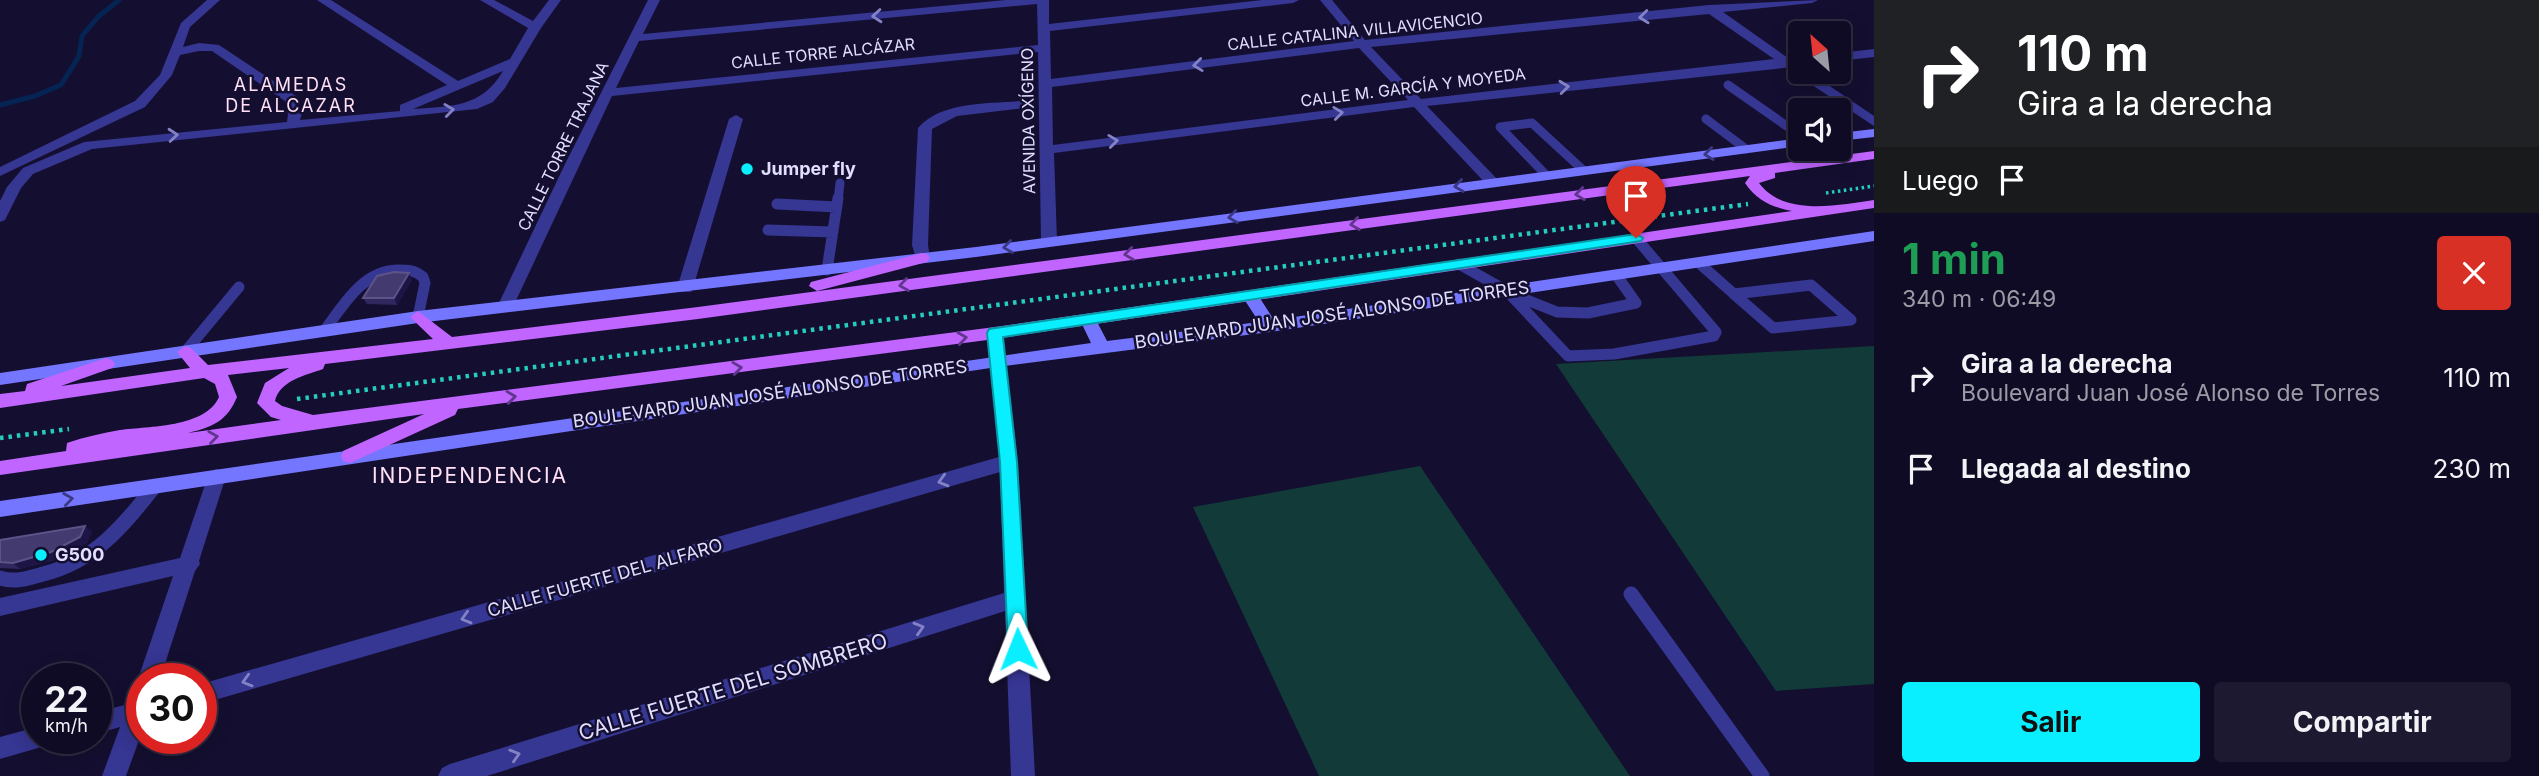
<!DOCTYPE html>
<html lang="es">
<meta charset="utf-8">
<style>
:root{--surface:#0f0b24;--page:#1d1931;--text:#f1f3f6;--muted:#9b9ba6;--line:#2f2b41;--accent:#0aefff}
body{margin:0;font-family:Inter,sans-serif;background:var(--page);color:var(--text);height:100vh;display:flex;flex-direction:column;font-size:26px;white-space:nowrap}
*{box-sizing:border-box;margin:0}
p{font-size:23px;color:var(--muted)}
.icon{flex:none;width:38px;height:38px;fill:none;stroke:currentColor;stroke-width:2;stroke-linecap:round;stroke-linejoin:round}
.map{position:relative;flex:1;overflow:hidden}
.drawer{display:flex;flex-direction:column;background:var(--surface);width:665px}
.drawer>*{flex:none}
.top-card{background:#202124;color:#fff;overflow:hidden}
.needle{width:46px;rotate:333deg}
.fabs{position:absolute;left:1788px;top:21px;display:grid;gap:14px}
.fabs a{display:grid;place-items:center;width:63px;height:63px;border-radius:7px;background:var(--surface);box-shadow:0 4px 18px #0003,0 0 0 2px var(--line);font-size:35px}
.speed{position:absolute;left:21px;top:663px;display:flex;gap:14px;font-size:35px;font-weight:700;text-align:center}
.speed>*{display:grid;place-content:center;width:91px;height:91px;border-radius:50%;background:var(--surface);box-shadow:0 4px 18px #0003,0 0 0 2px var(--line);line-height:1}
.speed small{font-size:18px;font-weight:400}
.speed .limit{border:10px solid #d22;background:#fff;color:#111}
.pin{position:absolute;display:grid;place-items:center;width:60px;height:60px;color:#fff;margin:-72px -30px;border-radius:50% 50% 50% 0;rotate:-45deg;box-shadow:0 0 7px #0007}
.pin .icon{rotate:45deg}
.me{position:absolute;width:77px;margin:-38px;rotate:358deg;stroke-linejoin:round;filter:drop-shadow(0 0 5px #0008)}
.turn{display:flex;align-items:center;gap:24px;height:147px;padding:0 28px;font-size:32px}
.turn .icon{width:91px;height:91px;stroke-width:2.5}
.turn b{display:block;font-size:49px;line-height:60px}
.then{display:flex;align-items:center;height:66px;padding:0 28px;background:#0003;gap:14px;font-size:26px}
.round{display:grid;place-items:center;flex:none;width:74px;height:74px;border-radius:7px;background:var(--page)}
.head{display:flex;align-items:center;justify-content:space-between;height:119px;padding:0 28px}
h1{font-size:42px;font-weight:700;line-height:52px;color:#1e9e55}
.button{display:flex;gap:14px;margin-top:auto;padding:14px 28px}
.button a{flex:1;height:80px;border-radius:7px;background:var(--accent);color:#111;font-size:28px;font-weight:700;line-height:80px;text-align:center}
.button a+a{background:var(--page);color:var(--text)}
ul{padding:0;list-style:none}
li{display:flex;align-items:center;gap:21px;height:91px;padding:0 28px}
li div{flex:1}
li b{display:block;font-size:26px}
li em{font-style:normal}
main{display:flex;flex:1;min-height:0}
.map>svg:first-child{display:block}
.green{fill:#123a38}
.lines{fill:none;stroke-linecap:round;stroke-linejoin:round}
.stream{stroke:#052453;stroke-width:5}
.path-far1{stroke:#24cdbd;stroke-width:3.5;stroke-dasharray:2.5 3.5;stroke-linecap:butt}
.path{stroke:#24cdbd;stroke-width:4.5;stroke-dasharray:3.5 5;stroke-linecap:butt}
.lane-far2{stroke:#363693;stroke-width:9}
.lane-far1{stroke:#363693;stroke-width:11}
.lane{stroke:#363693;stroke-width:15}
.street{fill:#363693;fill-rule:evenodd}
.secondary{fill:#7576ff;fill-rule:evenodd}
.primary{fill:#c065ff;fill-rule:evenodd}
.wall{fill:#30275f}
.shaded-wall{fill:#1d1545}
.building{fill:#433a70;stroke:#5c5487;stroke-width:2}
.oneway{stroke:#8382c4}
.oneway2{stroke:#3b3883}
.oneway3{stroke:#61368d}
.route{fill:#0aefff;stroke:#069ba6;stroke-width:2}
.poi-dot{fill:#0aefff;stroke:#140f30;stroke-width:2.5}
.labels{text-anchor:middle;stroke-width:5;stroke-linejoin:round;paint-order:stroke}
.far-street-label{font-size:16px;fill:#e1deff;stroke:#140f30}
.far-quarter-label{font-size:18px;letter-spacing:2px;fill:#ffe0f5;stroke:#140f30}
.poi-label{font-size:18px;font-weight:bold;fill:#e1deff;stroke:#140f30;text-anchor:start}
.street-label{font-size:18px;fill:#e1deff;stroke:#140f30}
.quarter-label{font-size:21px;letter-spacing:2px;fill:#ffe0f5;stroke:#140f30}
.near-street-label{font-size:21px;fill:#e1deff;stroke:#140f30}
</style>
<main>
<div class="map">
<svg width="1874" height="776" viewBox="0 0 1874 776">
<rect width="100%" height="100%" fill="#140f30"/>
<path class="green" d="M1874 346V684L1776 691 1556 364Z
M1420 466 1630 776H1319L1193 507Z"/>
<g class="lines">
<path class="stream" d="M0 105 35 96 61 85 79 56 82 36 98 17 119 0"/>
<path class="path-far1" d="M1826 193 1874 186"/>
<path class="path" d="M297 399 1748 204
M0 438 69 429"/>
<path class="lane-far2" d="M1728 85 1801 136
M1706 119 1746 149
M1546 175 1500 127 1532 123 1583 170
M838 200 840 183"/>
<path class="lane-far1" d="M777 204 837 207
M768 230 833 232
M1459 264 1514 295 1557 312 1588 313 1636 303 1617 276
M1700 264 1734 294
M827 270 838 198
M1811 285 1851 320 1773 328 1734 294Z
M1505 289 1568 356 1614 354 1714 336 1716 332 1636 238
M324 331C343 306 362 271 397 270 408 270 415 270 423 277L425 283 418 317
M185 352 239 287"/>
<path class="lane" d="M0 578C15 583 29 578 43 574 95 561 122 527 154 487
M1631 594 1762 776"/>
<path class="street" d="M207 0H220L190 27 183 47 199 43 219 45 296 96 302 114 300 120 400 111V105L447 85 317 0H331L458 81 510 59 528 28 480 0H494L533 21 549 0H561L541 28 505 88 493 102 477 109 92 149 33 174 21 188 5 220 0 222V201L7 187 23 168 84 142 287 122 288 114 285 101 212 51H199L180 55 172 75 145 107 0 176V167L135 101 160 75 181 23ZM503 71C481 108 452 106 413 109Z
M648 0H660L643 34 1006 0H1049V24L1262 0H1299L1293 3 1050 31 1051 79 1354 41 1320 0H1332L1365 40 1709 5 1818 0 1812 3 1723 12 1788 58 1801 56V64L1793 67 1427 106 1497 179V185H1487L1414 107 1054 153 1057 241 1049 246 1041 241 1038 52 612 96 513 307 511 311H499L497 307 565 164ZM1037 4 1038 45 616 88 639 41ZM1709 14 1774 59 1421 99 1371 47ZM1359 48 1408 100 1053 145 1052 87Z
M1874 49V57L1839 61V53Z
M1801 68V72H1809L1874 116V126L1797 75 1795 72Z
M1020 101 1025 102V108L957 116 932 129 928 245 930 258 927 262H917L912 245 918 128C941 101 988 104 1020 101Z
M736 115 743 119 693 288 691 292H679L677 288 729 119Z
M995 327 1003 333 1018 462 1035 776H1011L1005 611 487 776H438L442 768 450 764 1004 593 1000 472 201 704V684L999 457 987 333Z
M217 469 224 471 226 476 199 561 200 564 195 571 160 679H142V686L138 679 173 576 0 616V598L180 558 208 476 210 471Z
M142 690V732L126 776H102L120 727 96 734V712L129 704 134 693Z
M37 727V738H48L45 746 0 759V737Z"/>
<path class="secondary" d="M1874 129V137L1839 141V133Z
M1801 138V146L976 257 418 323 0 385V373L418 311 976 247Z
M1874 231V241L1270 332 997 367 0 517V501L1091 343 1080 320 1088 314 1094 316 1107 341 1259 322 1242 296 1250 291 1256 292 1274 320Z"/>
<path class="primary" d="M1874 151V159L1775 173V178L1759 183C1784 217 1839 205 1874 200V208L995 339 458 409 455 415 350 463 343 461 341 456 343 451 424 414 0 475V461L66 451 67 443C85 437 102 433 120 430 149 426 205 428 219 397L215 384 204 378 0 408V394L25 391 27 384 106 358 112 360 115 364 112 368 61 386 190 368 177 352 185 346 191 348 208 365 433 339 410 317 418 311 452 337 698 307ZM1750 176 1745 183C1757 201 1772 207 1792 211L995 327 313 415 282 406 275 401C279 381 306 375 323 369L325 364 698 319ZM289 368 265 383 257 403 271 417 281 420 188 433C213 427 227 421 237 397L228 375Z
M922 253 927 254 930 258 927 262 817 291 809 286 811 282Z"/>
</g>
<path class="wall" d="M412 280 397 305 367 304 363 298Z
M85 526 92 532 87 543 58 559 20 569 0 568V540Z"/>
<path class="shaded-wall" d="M409 273 412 280 397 305 394 298Z
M85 526 92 532 87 543 58 559 20 569 13 563Z"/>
<path class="building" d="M394 272 409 273 394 298H363L377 276Z
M85 526 80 537 51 552 13 563 0 562V540Z"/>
<defs><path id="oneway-chevron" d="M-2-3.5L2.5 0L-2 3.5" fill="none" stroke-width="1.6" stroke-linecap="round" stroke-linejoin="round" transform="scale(1.75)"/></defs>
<g class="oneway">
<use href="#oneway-chevron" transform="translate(877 16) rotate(175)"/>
<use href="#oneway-chevron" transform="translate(1644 17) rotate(174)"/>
<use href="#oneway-chevron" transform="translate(1198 65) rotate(173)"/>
<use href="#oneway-chevron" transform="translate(1564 87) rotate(-6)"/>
<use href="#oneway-chevron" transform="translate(449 110) rotate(-7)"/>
<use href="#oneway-chevron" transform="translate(1338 113) rotate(-7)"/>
<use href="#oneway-chevron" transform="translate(173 135) rotate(-5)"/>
<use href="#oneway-chevron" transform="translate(1113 141) rotate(-7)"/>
<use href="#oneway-chevron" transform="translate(943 481) rotate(164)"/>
<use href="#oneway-chevron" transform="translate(466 618) rotate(164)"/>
<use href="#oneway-chevron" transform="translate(919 628) rotate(-17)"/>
<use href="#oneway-chevron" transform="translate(247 681) rotate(164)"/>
<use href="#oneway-chevron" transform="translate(515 755) rotate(-17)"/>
</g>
<g class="oneway2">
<use href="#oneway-chevron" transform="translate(1709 154) rotate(173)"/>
<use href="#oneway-chevron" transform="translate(1459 186) rotate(172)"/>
<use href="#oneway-chevron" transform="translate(1233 217) rotate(172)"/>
<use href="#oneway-chevron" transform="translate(1008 247) rotate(172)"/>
<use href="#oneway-chevron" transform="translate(68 499) rotate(-8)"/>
</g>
<g class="oneway3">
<use href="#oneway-chevron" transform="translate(1580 194) rotate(173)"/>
<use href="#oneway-chevron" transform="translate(1355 224) rotate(172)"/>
<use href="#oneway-chevron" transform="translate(1129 254) rotate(172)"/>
<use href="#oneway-chevron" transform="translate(904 285) rotate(172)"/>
<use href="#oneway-chevron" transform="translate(962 338) rotate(-8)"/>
<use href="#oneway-chevron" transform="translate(737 368) rotate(-7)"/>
<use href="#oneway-chevron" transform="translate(511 397) rotate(-7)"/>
<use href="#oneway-chevron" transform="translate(213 437) rotate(-8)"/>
</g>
<path class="route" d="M1636 234 1643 238 1641 241 1003 337 1017 462 1028 649 1025 655 1018 657 1011 655 1008 649 1000 462 987 333 989 329Z"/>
<g class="poi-dot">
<circle cx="747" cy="169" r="7"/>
<circle cx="41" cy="555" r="7"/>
</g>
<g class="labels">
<g class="far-street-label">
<text transform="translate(1355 31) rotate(-6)" y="6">CALLE CATALINA VILLAVICENCIO</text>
<text transform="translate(823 53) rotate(-6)" y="6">CALLE TORRE ALCÁZAR</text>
<text transform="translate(1413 87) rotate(-7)" y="6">CALLE M. GARCÍA Y MOYEDA</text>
<text transform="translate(1028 121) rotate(-91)" y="6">AVENIDA OXÍGENO</text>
<text transform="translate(563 146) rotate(-64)" y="6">CALLE TORRE TRAJANA</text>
</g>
<g class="far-quarter-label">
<text x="291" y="91">ALAMEDAS<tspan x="291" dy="21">DE ALCAZAR</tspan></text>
</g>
<g class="poi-label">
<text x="761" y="175">Jumper fly</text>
<text x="55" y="561">G500</text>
</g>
<g class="street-label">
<text transform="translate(1332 315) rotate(-8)" y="6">BOULEVARD JUAN JOSÉ ALONSO DE TORRES</text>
<text transform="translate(770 394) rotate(-8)" y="6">BOULEVARD JUAN JOSÉ ALONSO DE TORRES</text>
<text transform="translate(605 578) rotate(-16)" y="6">CALLE FUERTE DEL ALFARO</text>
</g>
<g class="quarter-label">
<text x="470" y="483">INDEPENDENCIA</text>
</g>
<g class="near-street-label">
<text transform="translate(733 687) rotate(-17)" y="7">CALLE FUERTE DEL SOMBRERO</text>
</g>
</g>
</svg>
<div class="fabs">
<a><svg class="needle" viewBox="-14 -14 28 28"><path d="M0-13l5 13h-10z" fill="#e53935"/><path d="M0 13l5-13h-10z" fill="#9b9ba6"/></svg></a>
<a><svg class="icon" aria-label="sound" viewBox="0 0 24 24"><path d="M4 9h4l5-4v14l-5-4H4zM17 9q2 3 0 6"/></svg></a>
</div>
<div class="speed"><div>22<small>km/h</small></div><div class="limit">30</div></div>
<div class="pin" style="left:1636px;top:238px;background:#d93025"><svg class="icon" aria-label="arrive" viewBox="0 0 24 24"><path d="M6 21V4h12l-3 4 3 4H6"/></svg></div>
<svg class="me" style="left:1018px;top:649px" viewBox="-20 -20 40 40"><path d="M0-17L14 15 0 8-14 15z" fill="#0aefff" stroke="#fff" stroke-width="4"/></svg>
</div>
<section class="drawer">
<div class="top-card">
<div class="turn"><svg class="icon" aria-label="right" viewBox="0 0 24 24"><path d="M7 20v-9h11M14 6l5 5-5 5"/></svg><div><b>110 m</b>Gira a la derecha</div></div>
<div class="then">Luego<svg class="icon" aria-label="arrive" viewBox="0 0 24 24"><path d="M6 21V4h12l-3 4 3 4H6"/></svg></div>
</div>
<div class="head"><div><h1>1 min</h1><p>340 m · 06:49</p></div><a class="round" style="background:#d93025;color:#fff"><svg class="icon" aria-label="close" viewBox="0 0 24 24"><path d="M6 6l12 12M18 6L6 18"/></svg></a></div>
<ul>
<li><svg class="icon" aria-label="right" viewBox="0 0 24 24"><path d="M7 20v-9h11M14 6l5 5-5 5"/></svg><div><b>Gira a la derecha</b><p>Boulevard Juan José Alonso de Torres</p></div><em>110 m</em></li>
<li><svg class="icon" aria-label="arrive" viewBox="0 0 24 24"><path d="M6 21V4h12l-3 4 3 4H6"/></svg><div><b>Llegada al destino</b></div><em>230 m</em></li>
</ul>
<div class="button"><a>Salir</a><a>Compartir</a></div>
</section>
</main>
